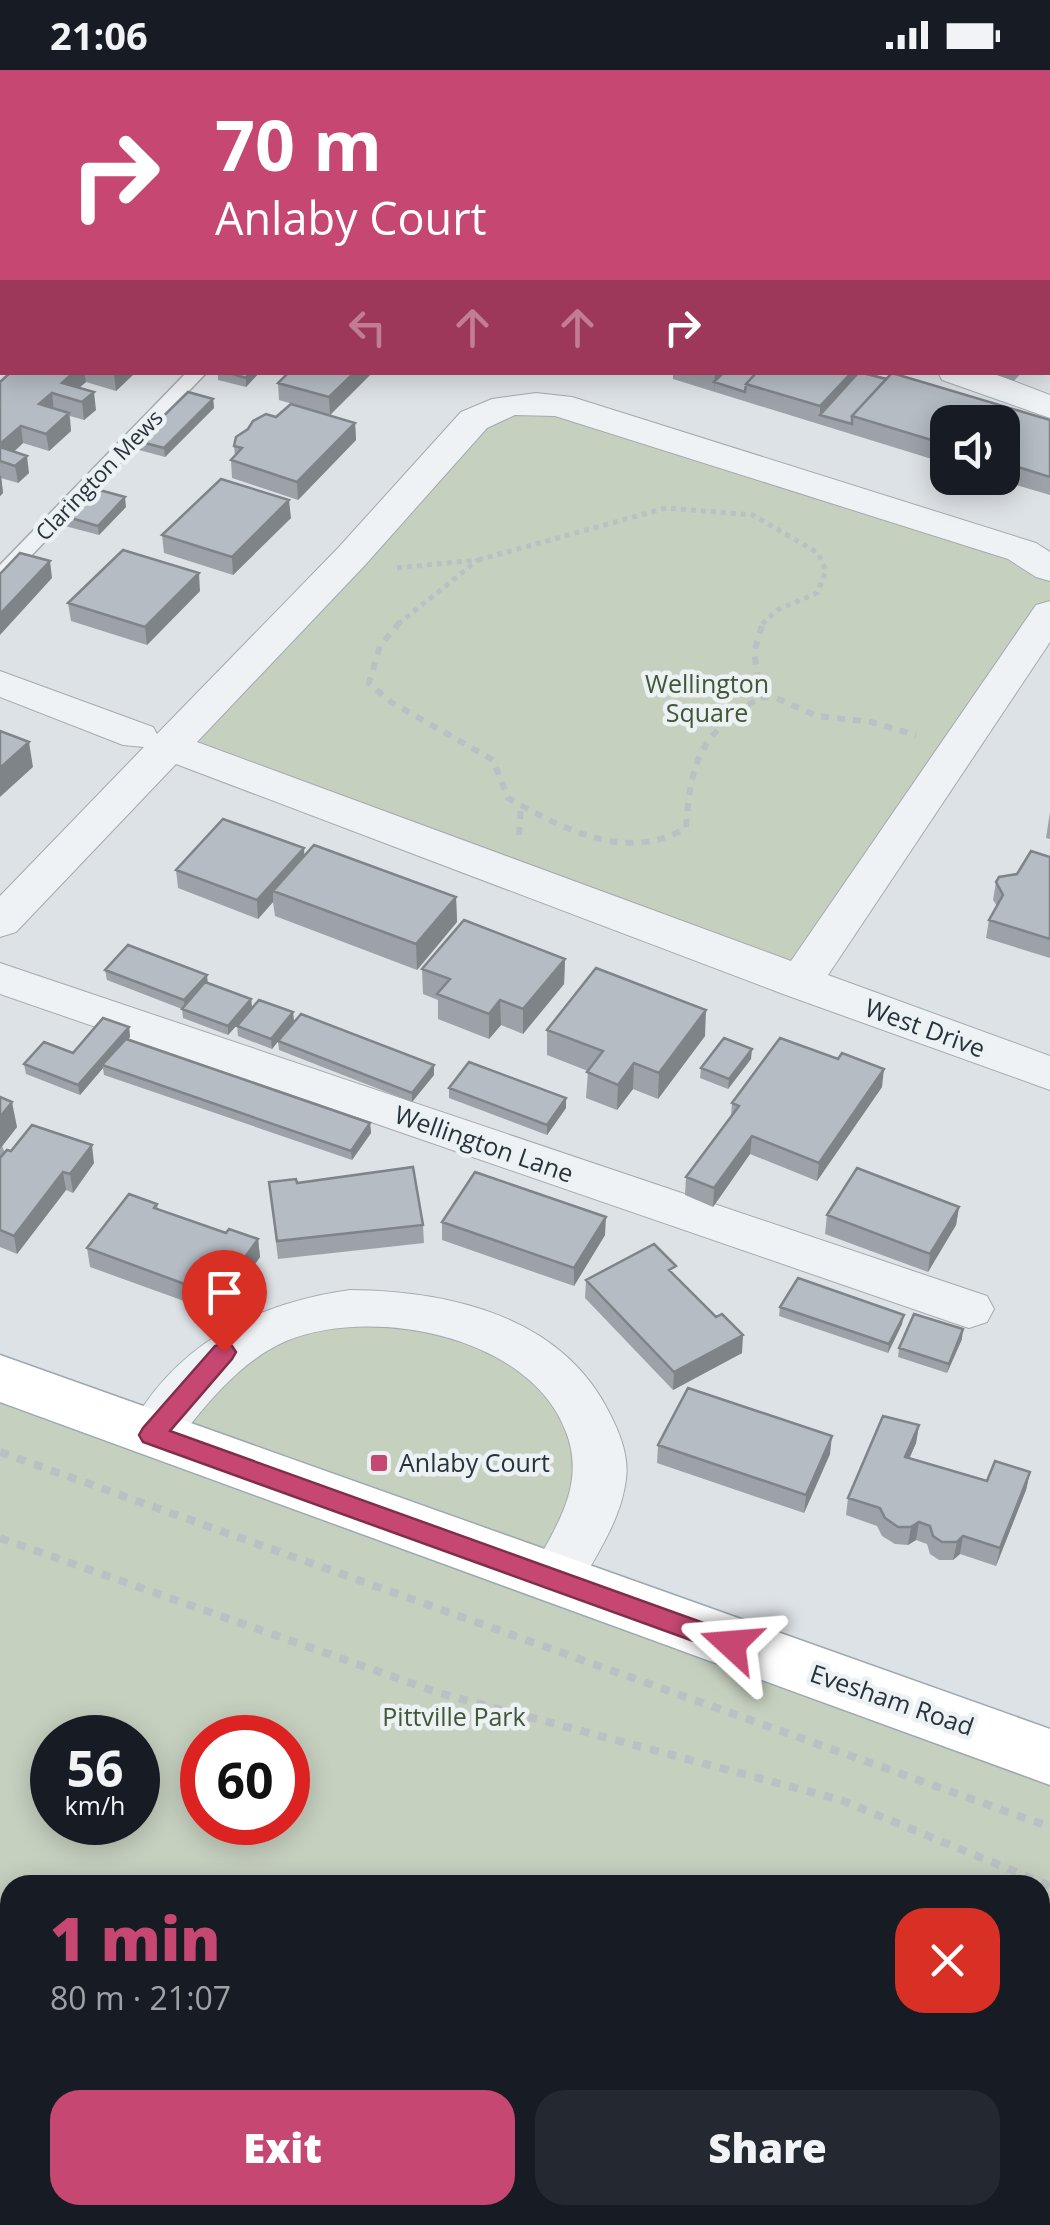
<!DOCTYPE html>
<meta charset="utf-8">
<style>
:root{--surface:#171b24;--page:#242831;--text:#f1f3f6;--muted:#9ea1a6;--accent:#c64772}
body{margin:0;font-family:"Open Sans",sans-serif;background:var(--page);color:var(--text);height:100vh;display:flex;flex-direction:column;font-size:38px;white-space:nowrap}
*{box-sizing:border-box;margin:0}
p{font-size:32px;color:var(--muted)}
.icon{flex:none;width:55px;height:55px;fill:none;stroke:currentColor;stroke-width:2;stroke-linecap:round;stroke-linejoin:round}
.map{position:relative;flex:1;overflow:hidden}
.side{position:absolute;left:0px;top:1805px;width:1050px;height:350px;display:flex;flex-direction:column;background:var(--surface);border-radius:30px 30px 0 0;box-shadow:0 5px 25px #0003}
.side>*{flex:none}
.guide{position:absolute;left:0px;top:0px;width:1050px;height:305px;box-shadow:0 5px 25px #0003;background:#c64772;color:#fff;overflow:hidden}
.tools{position:absolute;left:930px;top:335px;display:grid;gap:20px}
.tools a{display:grid;place-items:center;width:90px;height:90px;border-radius:20px;background:var(--surface);box-shadow:0 5px 25px #0003;font-size:50px}
.speed{position:absolute;left:30px;top:1645px;display:flex;gap:20px;font-size:50px;font-weight:700;text-align:center}
.speed>*{display:grid;place-content:center;width:130px;height:130px;border-radius:50%;background:var(--surface);box-shadow:0 5px 25px #0003;line-height:1}
.speed small{font-size:25px;font-weight:400}
.speed .limit{border:15px solid #d22;background:#fff;color:#111}
.pin{position:absolute;display:grid;place-items:center;width:85px;height:85px;color:#fff;margin:-102px -42px;border-radius:50% 50% 50% 0;rotate:-45deg;box-shadow:0 0 10px #0007}
.pin .icon{rotate:45deg}
.me{position:absolute;width:110px;margin:-55px;rotate:289deg;stroke-linejoin:round;filter:drop-shadow(0 0 8px #0008)}
.turn{display:flex;align-items:center;gap:35px;height:210px;padding:0 50px;font-size:45px}
.turn .icon{width:130px;height:130px;stroke-width:2.5}
.turn b{display:block;font-size:70px;line-height:85px}
.lanes{display:flex;align-items:center;height:95px;padding:0 50px;background:#0003;justify-content:center;gap:50px;direction:ltr}
.lanes .off{opacity:.35}
.round{display:grid;place-items:center;flex:none;width:105px;height:105px;border-radius:30px;background:var(--page)}
.headline{display:flex;align-items:center;justify-content:space-between;height:170px;padding:0 50px}
h1{font-size:60px;font-weight:800;line-height:75px;color:var(--accent)}
.primary-button{display:flex;gap:20px;margin-top:auto;padding:20px 50px}
.primary-button a{flex:1;height:115px;border-radius:30px;background:var(--accent);color:#fff;font-size:40px;font-weight:800;line-height:115px;text-align:center}
.primary-button a+a{background:var(--page);color:var(--text)}
.status{display:flex;justify-content:space-between;align-items:center;height:70px;padding:0 50px;background:var(--surface);direction:ltr}
.status svg{height:28px;fill:currentColor}
.map>svg:first-child{display:block}
.green{fill:#c6d0bf;fill-rule:evenodd}
.lines{fill:none;stroke-linecap:round;stroke-linejoin:round}
.lane-casing{stroke:#a3aab0;stroke-width:3}
.street-casing{stroke:#a3aab0;stroke-width:2}
.primary-casing{stroke:#9da9b1;stroke-width:3}
.path-far2{stroke:#bbc0c5;stroke-width:5;stroke-dasharray:5 5;stroke-linecap:butt}
.path-far1{stroke:#bbc0c5;stroke-width:6;stroke-dasharray:8 8;stroke-linecap:butt}
.path{stroke:#bbc0c5;stroke-width:8;stroke-dasharray:9 9;stroke-linecap:butt}
.lane{fill:#eff2f5;fill-rule:evenodd}
.street{fill:#eff2f5;fill-rule:evenodd}
.primary{fill:#fff;fill-rule:evenodd}
.wall{fill:#9ca2a8}
.shaded-wall{fill:#7f8488}
.building{fill:#b5bcc3;stroke:#7f8488;stroke-width:2.5}
.route{fill:#c64772;stroke:#812e4a;stroke-width:2.5}
.poi-dot{fill:#c64772;stroke:#ecf1f4;stroke-width:4}
.labels{text-anchor:middle;stroke-width:9;stroke-linejoin:round;paint-order:stroke}
.far-street-label{font-size:22px;fill:#27333c;stroke:#ecf1f4}
.park-label{font-size:25px;fill:#425736;stroke:#ecf1f4}
.street-label{font-size:25px;fill:#27333c;stroke:#ecf1f4}
.poi-label{font-size:25px;fill:#27333c;stroke:#ecf1f4;text-anchor:start}
</style>
<div class="status"><b>21:06</b><svg viewBox="0 0 49 12"><path d="M0 12V9h3v3zM5 12V6h3v6zM10 12V3h3v9zM15 12V0h3v12zM26 1h20v11H26zM47 4h2v5h-2z"/></svg></div>
<div class="map">
<svg width="1050" height="2155" viewBox="0 0 1050 2155">
<rect width="100%" height="100%" fill="#dde2e6"/>
<path class="green" d="M537 333 1050 499V543L799 913 168 676 474 350Z
M274 1255H473L592 1358 557 1505 1050 1685V2155H0V1305L155 1361ZM52 1668H138V1752H52ZM202 1668H288V1752H202ZM10 1815H1040V2145H10Z"/>
<g class="lines">
<defs>
<path id="lane" d="M187 302H207L7 511 0 513V495Z"/>
<path id="street" d="M0 0H14L16 2H2L0 14Z
M0 132H2V152H0Z
M1048 142 1050 143V163L1048 162Z
M2 260V283L0 284V261Z
M938 302H990L1050 325V348L942 310Z
M536 323 572 327 1036 473 1050 482V511L1036 507 1008 489 555 346 515 345 487 358 366 494 197 672 791 891 1036 535 1050 531V572L828 905 1050 986V1020L783 924 176 694 16 862 0 867V826L144 677 123 675 0 627V601L153 657 157 664 338 478 461 342 492 329Z
M0 893 987 1226 994 1239 987 1252 969 1258 951 1252 0 924Z
M350 1220C450 1221 562 1246 610 1344 620 1364 629 1386 626 1409 621 1452 593 1490 573 1527L554 1533 535 1527 527 1511C551 1462 588 1419 566 1362 531 1266 373 1235 286 1271 249 1287 219 1319 194 1350 187 1358 179 1373 170 1380 158 1388 146 1383 134 1379L126 1365C173 1275 253 1234 350 1220Z"/>
<path id="primary" d="M0 1285 1050 1659V1715L0 1332Z"/>
</defs>
<use href="#lane" class="lane-casing"/>
<use href="#street" class="street-casing"/>
<use href="#primary" class="primary-casing"/>
<path class="path-far2" d="M478 490 666 438 753 445 818 483 826 501 817 523 777 540 762 554
M397 498 478 490
M398 554 478 490"/>
<path class="path-far1" d="M400 552 380 576 369 613 391 632 493 690 508 728C563 759 626 793 686 758 691 689 700 664 761 627L754 582 763 552
M761 627 776 628 817 646 871 652 916 665
M519 765 521 735"/>
<path class="path" d="M0 1382 1050 1757
M0 1468 439 1623 841 1730 1050 1816
M0 1990 10 1992
M422 2145 440 2155"/>
<use href="#lane" class="lane"/>
<use href="#street" class="street"/>
<use href="#primary" class="primary"/>
</g>
<path class="wall" d="M288 0H312L308 2H289Z
M313 0H479L489 2H313Z
M546 0H677L736 2H556Z
M922 0H1050V32L1048 35V2H922Z
M0 42H2V99L0 98Z
M1048 87H1049L1048 97 1050 95V133L1048 132Z
M1048 153H1050V216H1048Z
M1048 246 1050 247V303L1048 302Z
M11 302H136L116 321 86 312 79 318 96 340 84 350 70 346 71 361 49 381 23 373 14 382 29 403 18 413 1 408 3 423 0 426V312Z
M218 302H260L246 317 218 310Z
M289 302H373L330 345 279 330 278 313Z
M673 302H864L1050 350V425L992 408H1002V352H948V394L673 309Z
M997 302H1022L1014 311 997 305Z
M213 329 214 338 165 387 139 380 138 371Z
M276 347 355 353 356 370 298 430 232 408 231 390 235 386 234 376Z
M126 437 99 465 65 456 64 446Z
M291 448 233 505 164 483 162 465Z
M200 521 147 575 71 551 68 533Z
M1050 742V769L1046 768Z
M304 786 456 827 457 852 417 900 275 846 273 832 258 849 178 818 176 800Z
M1050 787V888L986 868 989 850 997 836 993 830 996 812 1017 804Z
M565 889 564 914 523 964 501 955 489 969 438 949V930L423 924 422 899Z
M105 900 208 913 251 929 252 938 293 942 294 952 434 995V1005L412 1032 279 980 278 971 272 979 238 966 237 956 249 942 228 965 183 948 182 939 107 910Z
M129 957 130 967 127 970 370 1053 371 1063 352 1090 104 1005 103 998 80 1025 26 1004 24 994 73 983Z
M547 960 705 966 658 1029 633 1019 617 1040 586 1028 588 1001 547 985Z
M751 989 728 1019 700 1008 701 998Z
M882 1017 817 1111 750 1084 713 1137 685 1125 686 1107 731 1046 732 1033Z
M449 1018 566 1028V1038L547 1065 449 1028Z
M0 1027 17 1057 2 1076 5 1083 94 1093 73 1123 66 1120 17 1184 0 1177Z
M297 1113 423 1155 424 1173 278 1189 271 1130Z
M157 1134 158 1139 226 1163 258 1169 260 1187 220 1244 90 1197 87 1178Z
M959 1137 956 1155 928 1202 825 1164 827 1145Z
M442 1152 605 1165 574 1216 442 1170Z
M675 1206 742 1283 673 1320 585 1228 586 1210Z
M780 1237 902 1254 888 1283 779 1246Z
M962 1269 947 1303 898 1287 899 1278Z
M919 1355 916 1373 909 1389 987 1411 1030 1402 1026 1420 996 1496 960 1484 953 1490H939L930 1484 927 1474 916 1470 908 1475 895 1474 882 1466 877 1456 846 1445 848 1428Z
M658 1375 830 1384 804 1443 657 1393Z"/>
<path class="shaded-wall" d="M1050 18V32L1048 35V21Z
M74 302H84L86 312 67 328 62 313Z
M115 302H136L116 321 114 304Z
M250 302H260L246 317V308Z
M355 302H373L330 345 329 327Z
M717 302H733L714 312V322L715 304Z
M852 302H860L820 345V336Z
M94 322 96 340 84 350 82 332Z
M52 323 54 341 39 334Z
M213 329 214 338 165 387 164 378Z
M69 343 71 361 49 381 46 364Z
M355 353 356 370 298 430 297 412Z
M21 356 23 373 2 392 0 391V374Z
M27 386 29 403 18 413 15 396Z
M1 405 3 423 0 426V406Z
M125 427 126 437 99 465 98 456Z
M289 430 291 448 233 505 232 487Z
M50 491 52 508 0 565V544Z
M199 503 200 521 147 575 145 557Z
M29 672 33 697 0 727V698Z
M304 778 305 797 273 821V832L258 849 257 830Z
M456 827 457 852 417 900 416 874Z
M565 889 564 914 523 964V939Z
M207 905 208 915 185 940 184 930Z
M251 929 252 938 228 965V956Z
M500 930 501 955 489 969V944Z
M706 940 705 966 658 1029 659 1003Z
M293 942 294 952 272 979 271 969Z
M129 957 130 967 105 996 102 995 103 998 80 1025 78 1015Z
M752 979 751 989 728 1019 729 1009Z
M634 993 633 1019 617 1040 618 1015Z
M434 995V1005L412 1032V1023Z
M884 999 882 1017 817 1111 819 1093Z
M566 1028V1038L547 1065V1055Z
M12 1032 17 1057 0 1079V1047Z
M370 1053 371 1063 352 1090 351 1081Z
M752 1066 750 1084 713 1137 714 1118Z
M92 1075 94 1093 73 1123 70 1104Z
M63 1102 66 1120 17 1184 14 1166Z
M959 1137 956 1155 928 1202 930 1184Z
M606 1147 605 1165 574 1216V1198Z
M258 1169 260 1187 220 1244 217 1226Z
M904 1245 902 1254 888 1283 889 1274Z
M963 1259 962 1269 947 1303 949 1294Z
M743 1265 742 1283 673 1320 674 1302Z
M919 1355 916 1373 902 1405 905 1387Z
M832 1366 830 1384 804 1443 806 1425Z
M1030 1402 1026 1420 996 1496 1000 1478Z
M919 1452 916 1470 908 1475 911 1457Z
M963 1466 960 1484 953 1490 957 1472Z"/>
<path class="building" d="M56 0H92L88 2H64Z
M100 0H159L156 2H97Z
M361 0H375L372 2H358Z
M391 0H479L489 2H388Z
M606 0H667L664 2H616Z
M678 0H732L729 2H676Z
M979 0H1050V18L1048 21V2H976Z
M0 7H2V28L0 27Z
M0 42H2V83L0 82Z
M1050 95V115L1048 114V98Z
M1048 153H1050V199L1048 198Z
M1048 246 1050 247V285L1048 284Z
M11 302H74L62 313 94 322 82 332 52 323 39 334 69 343 46 364 21 356 0 374V312Z
M226 302H250L246 308Z
M289 302H355L329 327 278 313Z
M724 302H757L746 314 745 322 714 312Z
M757 302H852L820 336 746 314Z
M859 302 886 309 852 346V354L820 345Z
M892 303 1050 350V407L1002 392V352H948V375L852 346Z
M188 322 213 329 164 378 138 371Z
M291 334 355 353 297 412 231 390 242 378 234 376 236 367 248 359 253 351 266 344 276 347Z
M0 377 27 386 15 396 0 391Z
M221 409 289 430 232 487 162 465Z
M92 418 125 427 98 456 64 446Z
M123 480 199 503 145 557 68 533Z
M20 483 50 491 0 544V504Z
M0 661 29 672 0 698Z
M223 749 304 778 257 830 176 800Z
M314 775 456 827 416 874 273 821Z
M1031 781 1050 787V869L989 850 1003 825 996 812 999 807 1017 804Z
M464 850 565 889 523 939 500 930 489 944 437 924 450 909 422 899Z
M128 875 207 905 184 930 105 900Z
M596 898 706 940 659 1003 634 993 618 1015 587 1002 603 981 547 960Z
M205 912 251 929 228 956 182 939Z
M259 930 293 942 271 969 237 956Z
M301 944 434 995 412 1023 278 971Z
M103 948 129 957 78 1015 24 994 44 972 73 983Z
M724 968 752 979 729 1009 701 998Z
M780 968 838 989 842 983 884 999 819 1093 752 1066 714 1118 686 1107 739 1036 732 1033Z
M126 969 370 1053 351 1081 102 995Z
M469 992 566 1028 547 1055 449 1018Z
M0 1027 12 1032 0 1047Z
M32 1055 92 1075 70 1104 63 1102 14 1166 0 1160V1088L7 1080 11 1081Z
M413 1097 423 1155 277 1171 269 1112 296 1109 297 1113Z
M857 1098 959 1137 930 1184 827 1145Z
M475 1102 606 1147 574 1198 442 1152Z
M129 1124 157 1134 154 1138 226 1163 229 1159 258 1169 217 1226 87 1178Z
M654 1174 676 1196 669 1200 716 1247 722 1244 743 1265 674 1302 586 1210Z
M798 1208 904 1245 889 1274 780 1237Z
M914 1244 963 1259 949 1294 899 1278Z
M688 1318 832 1366 806 1425 658 1375Z
M883 1346 919 1355 905 1387 987 1411 995 1391 1030 1402 1000 1478 963 1466 957 1472H942L933 1466 930 1456 919 1452 911 1457H898L885 1448 880 1438 848 1428Z"/>
<path class="route" d="M224 1273 232 1276 236 1282 232 1289 170 1361 740 1566 744 1574 740 1581 731 1585 721 1581 143 1372 139 1365 143 1358 215 1276Z"/>
<rect class="poi-dot" x="369" y="1383" width="20" height="20" rx="5"/>
<g class="labels">
<g class="far-street-label">
<text transform="translate(99 405) rotate(-46)" y="8">Clarington Mews</text>
</g>
<g class="park-label">
<text x="707" y="623">Wellington<tspan x="707" dy="29">Square</tspan></text>
<text x="454" y="1656">Pittville Park</text>
</g>
<g class="street-label">
<text transform="translate(925 958) rotate(20)" y="9">West Drive</text>
<text transform="translate(484 1074) rotate(19)" y="9">Wellington Lane</text>
<text transform="translate(892 1630) rotate(19)" y="9">Evesham Road</text>
</g>
<g class="poi-label">
<text x="399" y="1402">Anlaby Court</text>
</g>
</g>
</svg>
<div class="tools">
<a><svg class="icon" aria-label="sound" viewBox="0 0 24 24"><path d="M4 9h4l5-4v14l-5-4H4zM17 9q2 3 0 6"/></svg></a>
</div>
<div class="speed"><div>56<small>km/h</small></div><div class="limit">60</div></div>
<div class="pin" style="left:224px;top:1282px;background:#d93025"><svg class="icon" aria-label="arrive" viewBox="0 0 24 24"><path d="M6 21V4h12l-3 4 3 4H6"/></svg></div>
<svg class="me" style="left:731px;top:1574px" viewBox="-20 -20 40 40"><path d="M0-17L14 15 0 8-14 15z" fill="#c64772" stroke="#fff" stroke-width="4"/></svg>
<div class="guide">
<div class="turn"><svg class="icon" aria-label="right" viewBox="0 0 24 24"><path d="M7 20v-9h11M14 6l5 5-5 5"/></svg><div><b>70 m</b>Anlaby Court</div></div>
<div class="lanes"><svg class="icon off" aria-label="left" viewBox="0 0 24 24"><path d="M17 20v-9H6M10 6l-5 5 5 5"/></svg><svg class="icon off" aria-label="ahead" viewBox="0 0 24 24"><path d="M12 20V5M6 11l6-6 6 6"/></svg><svg class="icon off" aria-label="ahead" viewBox="0 0 24 24"><path d="M12 20V5M6 11l6-6 6 6"/></svg><svg class="icon" aria-label="right" viewBox="0 0 24 24"><path d="M7 20v-9h11M14 6l5 5-5 5"/></svg></div>
</div>
<section class="side">
<div class="headline"><div><h1>1 min</h1><p>80 m · 21:07</p></div><a class="round" style="background:#d93025;color:#fff"><svg class="icon" aria-label="close" viewBox="0 0 24 24"><path d="M6 6l12 12M18 6L6 18"/></svg></a></div>
<div class="primary-button"><a>Exit</a><a>Share</a></div>
</section>
</div>
